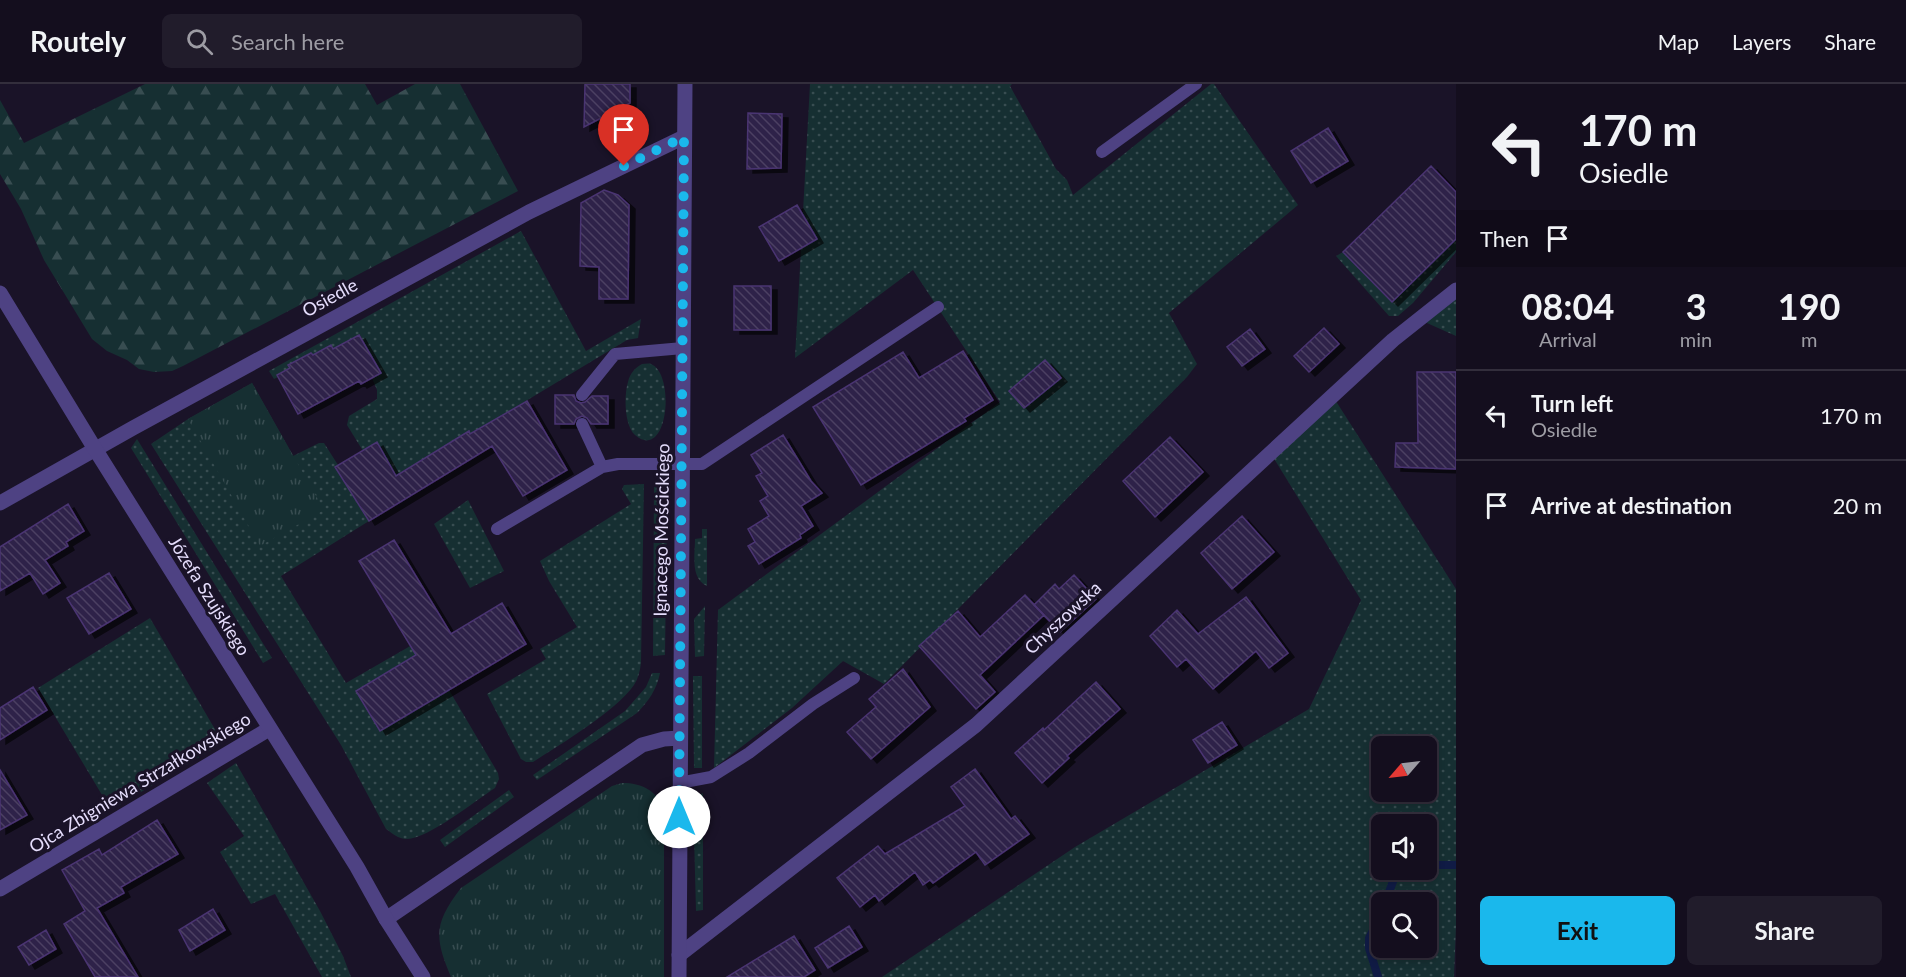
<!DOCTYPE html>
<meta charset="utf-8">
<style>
:root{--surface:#140e1e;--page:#211c2b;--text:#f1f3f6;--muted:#9d9ca4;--line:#332e3c;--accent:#1ab8ec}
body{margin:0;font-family:Lato,sans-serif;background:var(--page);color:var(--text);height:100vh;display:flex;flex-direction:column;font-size:22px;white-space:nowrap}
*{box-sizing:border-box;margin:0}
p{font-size:20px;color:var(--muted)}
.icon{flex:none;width:33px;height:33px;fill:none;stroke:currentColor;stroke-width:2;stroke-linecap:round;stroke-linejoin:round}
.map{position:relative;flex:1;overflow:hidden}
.drawer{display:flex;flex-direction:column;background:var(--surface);width:450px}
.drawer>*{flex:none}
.hud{background:#140e1e;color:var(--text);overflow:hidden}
.needle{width:39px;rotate:242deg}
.controls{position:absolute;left:1371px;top:652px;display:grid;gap:12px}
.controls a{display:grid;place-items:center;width:66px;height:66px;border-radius:9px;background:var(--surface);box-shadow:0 3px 9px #0003,0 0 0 2px var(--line);font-size:30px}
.pin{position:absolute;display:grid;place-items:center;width:51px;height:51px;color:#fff;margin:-62px -26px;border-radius:50% 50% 50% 0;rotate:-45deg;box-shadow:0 0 6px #0007}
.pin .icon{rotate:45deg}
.me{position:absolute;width:66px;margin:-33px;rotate:0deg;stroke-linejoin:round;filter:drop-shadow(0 0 4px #0008)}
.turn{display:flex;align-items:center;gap:21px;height:126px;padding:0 24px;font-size:27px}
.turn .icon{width:78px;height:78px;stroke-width:2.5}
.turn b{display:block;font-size:42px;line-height:51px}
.then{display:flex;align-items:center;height:57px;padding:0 24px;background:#0003;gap:12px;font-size:22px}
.eta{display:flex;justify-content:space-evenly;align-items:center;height:102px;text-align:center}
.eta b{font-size:36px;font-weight:700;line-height:42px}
.action{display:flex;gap:12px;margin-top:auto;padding:12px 24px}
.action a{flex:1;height:69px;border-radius:9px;background:var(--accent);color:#111;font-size:24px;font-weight:700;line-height:69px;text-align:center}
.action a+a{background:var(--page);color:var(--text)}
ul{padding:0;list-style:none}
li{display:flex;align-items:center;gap:18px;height:90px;padding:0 24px;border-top:2px solid var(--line)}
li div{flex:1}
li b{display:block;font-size:22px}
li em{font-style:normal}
header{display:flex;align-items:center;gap:36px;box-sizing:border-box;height:84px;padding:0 30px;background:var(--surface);border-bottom:2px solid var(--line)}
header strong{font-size:28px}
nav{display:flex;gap:33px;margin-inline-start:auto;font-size:21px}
.search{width:420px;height:54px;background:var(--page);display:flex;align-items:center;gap:15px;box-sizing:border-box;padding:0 21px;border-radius:9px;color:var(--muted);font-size:22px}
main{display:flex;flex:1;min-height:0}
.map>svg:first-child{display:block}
.grass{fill:url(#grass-dots);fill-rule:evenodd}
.forest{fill:url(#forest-firs)}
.park{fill:url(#park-tufts)}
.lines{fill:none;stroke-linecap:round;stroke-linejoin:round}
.stream{stroke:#101b45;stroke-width:8}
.building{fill:url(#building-back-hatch);stroke:#4a3472;stroke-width:1.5;filter:url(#shadow)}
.service{stroke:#4e4283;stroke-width:12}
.minor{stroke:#4e4283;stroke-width:15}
.tertiary{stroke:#4e4283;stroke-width:15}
.route{stroke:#1ab8ec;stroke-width:10;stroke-dasharray:0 18}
.labels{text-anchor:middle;stroke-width:6;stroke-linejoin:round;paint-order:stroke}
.street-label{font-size:18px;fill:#e5ddfc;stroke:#1a1328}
</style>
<header>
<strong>Routely</strong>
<div class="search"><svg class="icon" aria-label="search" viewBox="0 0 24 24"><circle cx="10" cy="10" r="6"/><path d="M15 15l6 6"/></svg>Search here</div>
<nav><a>Map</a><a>Layers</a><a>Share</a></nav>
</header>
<main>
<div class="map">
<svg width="1456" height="893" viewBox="0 0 1456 893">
<defs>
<pattern id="grass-dots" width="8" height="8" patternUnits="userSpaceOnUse" patternTransform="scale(1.5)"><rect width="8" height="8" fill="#162f32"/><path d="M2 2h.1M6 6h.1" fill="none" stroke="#384d51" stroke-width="1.8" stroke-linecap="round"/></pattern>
<pattern id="forest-firs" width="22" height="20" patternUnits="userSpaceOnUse" patternTransform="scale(1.5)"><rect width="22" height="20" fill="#162f32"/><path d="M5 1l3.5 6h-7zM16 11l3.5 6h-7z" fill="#384d51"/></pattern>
<pattern id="park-tufts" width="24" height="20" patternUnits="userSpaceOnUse" patternTransform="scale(1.5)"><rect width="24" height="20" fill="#162f32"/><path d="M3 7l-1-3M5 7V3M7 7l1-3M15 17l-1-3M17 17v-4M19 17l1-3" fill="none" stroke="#384d51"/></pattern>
<pattern id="building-back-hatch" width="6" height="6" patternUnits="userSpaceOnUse" patternTransform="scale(1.5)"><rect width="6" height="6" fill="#2e2048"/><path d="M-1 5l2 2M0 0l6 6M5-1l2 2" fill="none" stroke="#4c4063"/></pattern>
<filter id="shadow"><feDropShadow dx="6" dy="4" stdDeviation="0" flood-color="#0009"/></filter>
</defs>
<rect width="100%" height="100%" fill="#1a1328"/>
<path class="grass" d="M810 0H1012L1010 2 1056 85 1067 96 1073 111 1211 0H1214L1298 121 1169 229 1197 280 1187 293 884 600 843 577 792 624 714 684 718 526 1000 318 913 186 795 274Z
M521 147 586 267 641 235 638 254 627 256 481 344 492 363 481 369 468 348 372 406 358 420 369 437 281 492 346 599 412 561 417 570 356 607 380 647 449 606 498 689 499 695 495 704C476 716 428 755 407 755 398 755 392 749 386 745L341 661 151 360 188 335 252 299 251 297 293 372 319 359H324L338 381 335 383 347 403 389 379 377 359 363 367 347 341 349 332 377 315V306L372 294 381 289 360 251 333 265 331 261 313 271 311 269 289 281 290 284 277 291 278 293 274 295 269 287Z
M1456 155V168L1413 219 1398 232H1389L1336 172 1343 168 1392 218Z
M1456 206V252L1418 235Z
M642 280C645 280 648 279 651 280 676 290 668 379 635 351 624 341 624 311 628 298 630 289 635 284 642 280Z
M1332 311 1456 505V842L1454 893H882L1075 763 1309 625 1361 516 1273 373ZM1382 663H1426V708H1382ZM1382 741H1426V786H1382ZM1382 819H1426V864H1382Z
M137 355 272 574 263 579 131 364Z
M644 400 641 579C640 587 638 595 634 601 616 627 561 660 533 678H526L521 675 487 610 546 575 540 565 577 543 549 497 540 477 631 420 622 405 624 401Z
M654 400H663L667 419 665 571 653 572Z
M468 416 504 487 470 504 434 440Z
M702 445H707V502C690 495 695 470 695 455L702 454Z
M705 522 704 572 695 573 694 535Z
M150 534 223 659 111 726 38 604Z
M652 589H660C657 605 648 618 637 629L537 696 533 691 625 627 646 603Z
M693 592H702V684H694Z
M236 679 320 827 343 872 351 893H322L275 810 251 820 220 768 244 752 207 699Z
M509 706 514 713 445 763 440 756Z
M703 709V826L696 827 693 714Z"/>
<path class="forest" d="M145 0H365L377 21 415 0H460L518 107 183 282 172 287 154 288 139 285 127 276 107 267 92 255 44 176 21 125 0 90V16L24 59Z"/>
<path class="park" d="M252 299 324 426 260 462 188 335Z
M622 699C642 699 656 706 664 725V893H451C434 853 434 839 461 804L612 702Z"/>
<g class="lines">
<path class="stream" d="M1426 781H1456
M1385 819 1395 792 1404 786
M1378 893 1369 864V854L1382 829"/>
</g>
<path class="building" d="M585 0H630V19L584 43Z
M748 29 782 30 781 84 747 85Z
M1328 44 1348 77 1311 99 1291 67Z
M1431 82 1456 108V155L1392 218 1343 168Z
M604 106 618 111 629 121 628 215H599V183L580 182 581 119Z
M797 121 817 155 779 177 759 143Z
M734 202H771V246H734Z
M1324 244 1339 260 1309 288 1294 272Z
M1250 245 1265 265 1242 282 1227 263Z
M359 251 381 289 361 300 359 297 298 330 277 291 290 284 288 281 311 269 313 271 331 261 333 265Z
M963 267 993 316 964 334 966 337 861 401 813 323 903 268 919 294Z
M1045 276 1061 294 1024 324 1009 307Z
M1417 288H1456V385L1395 383 1396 359H1418Z
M555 311H574L576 317 581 319 585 318 592 312H608V340H591L587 334 582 332 576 335 574 340H555Z
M527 317 567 386 523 412 492 362 369 437 335 383 377 358 396 392 469 347 470 350Z
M783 351 811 397 822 409 801 422 813 442 800 451 801 454 759 480 748 462 755 458 748 445 769 432 760 417 768 412 756 392 762 389 751 371Z
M1170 353 1203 388 1155 433 1123 397Z
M68 420 84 447 66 458 68 462 45 476 60 499 43 510 30 489 0 507V463Z
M1242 432 1274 468 1232 505 1201 469Z
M394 456 451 550 502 519 526 560 380 647 356 607 416 571 359 477Z
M109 489 131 525 89 550 67 514Z
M1074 491 1096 515 1060 548 1034 521 1055 500 1059 505Z
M1025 511 1044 531 980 591 995 608 976 625 919 562 958 527 980 553Z
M1246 513 1288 569 1269 584 1256 567 1213 605 1186 575 1177 583 1150 552 1177 526 1198 550Z
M903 585 930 623 871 675 847 648 876 623 869 615Z
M1096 598 1120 625 1067 672 1069 674 1042 699 1015 669 1043 644 1044 646Z
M33 603 47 626 0 656V624Z
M1222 638 1237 661 1208 679 1193 656Z
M975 685 1011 735 1015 732 1029 750 985 781 976 768 933 799 930 796 923 801 915 788 879 817 875 811 860 823 837 794 878 762 885 770 965 722 951 703Z
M0 686 27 731 0 746Z
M157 736 178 770 121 803 124 809 97 824 138 893H95L64 840 85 827 62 786 99 765 102 771Z
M213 825 225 846 190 867 179 846Z
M849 842 862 863 828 884 815 864Z
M46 846 56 865 29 881 18 863Z
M794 852 815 886 804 893H727Z"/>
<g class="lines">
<path class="service" d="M1102 68 1196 0
M582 311 615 270 683 264
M582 340 602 383
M497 445 602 383 618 380H702L938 223
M679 699 711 693 749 669 813 620 854 594"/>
<path class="minor" d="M0 419 133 344 529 128 684 53
M0 805 269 645
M386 835 642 661 664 655 680 654
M679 871 976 641 1393 256 1456 206"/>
<path class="tertiary" d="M0 209 95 365 357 783 386 835 423 893
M679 893 685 0"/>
</g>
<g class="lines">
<path class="route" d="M624 82 684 53 679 733"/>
</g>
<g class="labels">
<g class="street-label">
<text transform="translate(330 214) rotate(-29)" y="6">Osiedle</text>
<text transform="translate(662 446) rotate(-89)" y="6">Ignacego Mościckiego</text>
<text transform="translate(209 512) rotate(58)" y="6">Józefa Szujskiego</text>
<text transform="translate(1063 534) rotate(-43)" y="6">Chyszowska</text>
<text transform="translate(140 699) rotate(-31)" y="6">Ojca Zbigniewa Strzałkowskiego</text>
</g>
</g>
</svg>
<div class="controls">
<a><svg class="needle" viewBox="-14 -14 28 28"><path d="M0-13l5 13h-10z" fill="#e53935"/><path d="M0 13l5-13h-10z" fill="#9d9ca4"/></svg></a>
<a><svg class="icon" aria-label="sound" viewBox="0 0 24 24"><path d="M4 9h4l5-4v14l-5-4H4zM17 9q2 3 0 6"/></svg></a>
<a><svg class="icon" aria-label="search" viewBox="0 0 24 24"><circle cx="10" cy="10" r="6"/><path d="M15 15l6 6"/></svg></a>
</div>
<div class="pin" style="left:624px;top:82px;background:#d93025"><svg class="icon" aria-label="arrive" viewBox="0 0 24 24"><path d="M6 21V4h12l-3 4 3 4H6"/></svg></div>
<svg class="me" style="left:679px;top:733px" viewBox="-20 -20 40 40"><circle r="19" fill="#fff"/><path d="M0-13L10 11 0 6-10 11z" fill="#1ab8ec"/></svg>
</div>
<section class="drawer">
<div class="hud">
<div class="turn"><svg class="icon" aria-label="left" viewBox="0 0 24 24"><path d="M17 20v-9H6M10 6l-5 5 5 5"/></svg><div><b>170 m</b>Osiedle</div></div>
<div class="then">Then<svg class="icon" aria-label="arrive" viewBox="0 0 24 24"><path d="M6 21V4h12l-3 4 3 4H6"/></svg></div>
</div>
<div class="eta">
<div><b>08:04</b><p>Arrival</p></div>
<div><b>3</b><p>min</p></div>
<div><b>190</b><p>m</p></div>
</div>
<ul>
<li><svg class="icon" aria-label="left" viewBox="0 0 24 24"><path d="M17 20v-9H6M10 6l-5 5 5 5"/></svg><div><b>Turn left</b><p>Osiedle</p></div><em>170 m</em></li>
<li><svg class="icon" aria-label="arrive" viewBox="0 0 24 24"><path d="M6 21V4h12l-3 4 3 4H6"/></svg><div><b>Arrive at destination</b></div><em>20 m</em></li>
</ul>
<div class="action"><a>Exit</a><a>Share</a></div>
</section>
</main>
